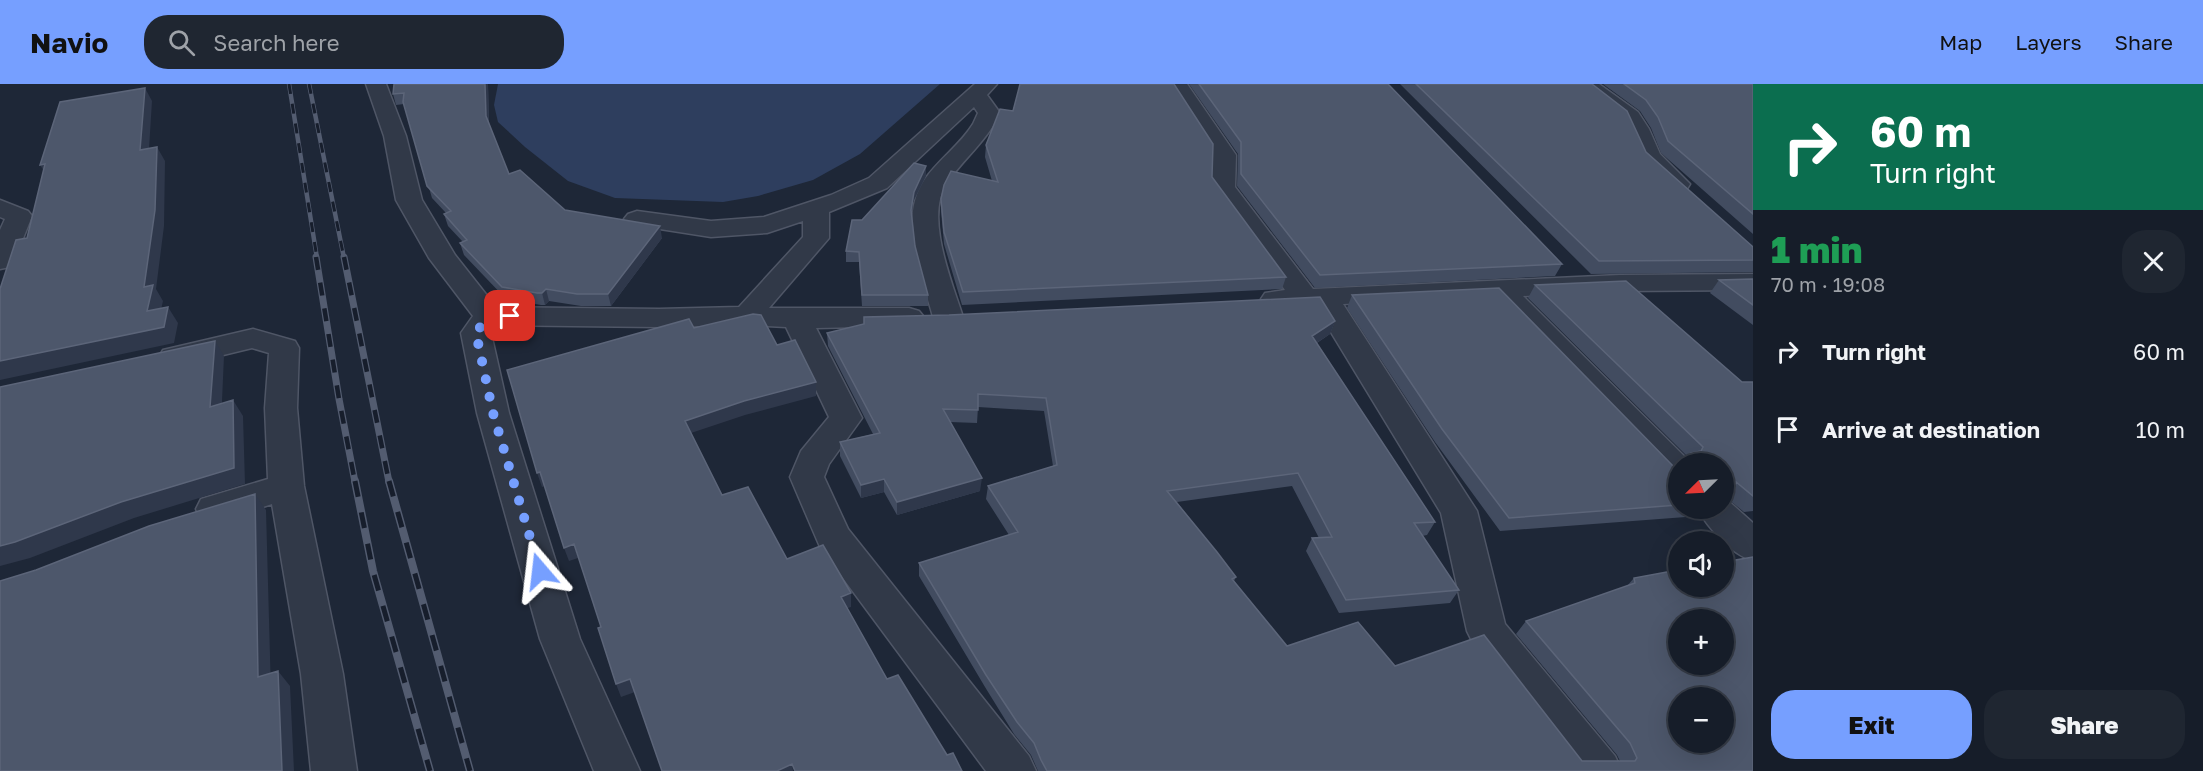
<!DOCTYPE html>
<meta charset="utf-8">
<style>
:root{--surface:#161d29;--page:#1f2631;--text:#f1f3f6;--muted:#9ea2a8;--line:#353b46;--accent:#769fff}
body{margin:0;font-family:"Golos Text",sans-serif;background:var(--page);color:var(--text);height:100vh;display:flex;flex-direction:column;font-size:22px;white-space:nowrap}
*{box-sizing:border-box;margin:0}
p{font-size:20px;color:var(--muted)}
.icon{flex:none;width:33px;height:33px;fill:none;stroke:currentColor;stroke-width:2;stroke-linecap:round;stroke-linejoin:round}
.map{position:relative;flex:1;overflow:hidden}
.side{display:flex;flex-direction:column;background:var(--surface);width:450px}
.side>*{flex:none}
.guide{background:#0b6e4f;color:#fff;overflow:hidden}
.needle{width:39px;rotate:246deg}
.buttons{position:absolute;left:1668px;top:369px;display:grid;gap:12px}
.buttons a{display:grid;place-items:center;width:66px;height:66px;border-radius:50%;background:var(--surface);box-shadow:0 6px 24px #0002,0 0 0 2px var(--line);font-size:30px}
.pin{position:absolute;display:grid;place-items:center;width:51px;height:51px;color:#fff;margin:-26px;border-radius:12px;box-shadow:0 3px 9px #0006}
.me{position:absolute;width:66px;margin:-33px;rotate:343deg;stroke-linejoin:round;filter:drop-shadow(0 0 4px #0008)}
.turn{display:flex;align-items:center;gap:21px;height:126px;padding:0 18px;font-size:27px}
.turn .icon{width:78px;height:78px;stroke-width:2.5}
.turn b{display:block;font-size:42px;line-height:51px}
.round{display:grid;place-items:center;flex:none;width:63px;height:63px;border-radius:24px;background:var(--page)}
.overview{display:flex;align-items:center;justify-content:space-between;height:102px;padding:0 18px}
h1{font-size:36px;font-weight:800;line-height:45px;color:#1e9e55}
.button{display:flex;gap:12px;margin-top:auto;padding:12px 18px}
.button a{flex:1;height:69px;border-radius:24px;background:var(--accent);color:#111;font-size:24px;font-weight:800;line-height:69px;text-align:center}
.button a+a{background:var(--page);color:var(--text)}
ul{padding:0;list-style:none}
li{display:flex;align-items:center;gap:18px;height:78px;padding:0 18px}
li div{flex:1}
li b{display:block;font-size:22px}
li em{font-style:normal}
header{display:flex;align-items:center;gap:36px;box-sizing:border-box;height:84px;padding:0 30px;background:var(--accent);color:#111}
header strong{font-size:28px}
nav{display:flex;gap:33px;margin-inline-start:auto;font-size:21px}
.search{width:420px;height:54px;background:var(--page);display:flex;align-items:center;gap:15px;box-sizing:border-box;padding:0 21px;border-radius:24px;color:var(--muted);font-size:22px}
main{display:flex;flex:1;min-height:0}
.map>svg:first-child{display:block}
.water{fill:#2e3e5e}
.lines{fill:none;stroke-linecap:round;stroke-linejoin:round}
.street-casing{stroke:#4f5666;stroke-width:3}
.street{fill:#313948;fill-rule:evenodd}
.rail-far2-casing{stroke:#535c70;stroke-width:4.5}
.rail-far1-casing{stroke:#535c70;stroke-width:7}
.rail-casing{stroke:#535c70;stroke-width:8}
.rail-far2{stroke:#171e2c;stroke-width:3;stroke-dasharray:10;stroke-linecap:butt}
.rail-far1{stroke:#171e2c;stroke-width:4.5;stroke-dasharray:13;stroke-linecap:butt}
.rail{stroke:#171e2c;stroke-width:5;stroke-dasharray:16;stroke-linecap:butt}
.wall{fill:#424c60}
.shaded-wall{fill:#2f384b}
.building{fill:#4d576b;stroke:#5c6579;stroke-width:1.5;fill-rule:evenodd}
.route{stroke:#769fff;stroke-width:10;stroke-dasharray:0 18}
</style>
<header>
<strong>Navio</strong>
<div class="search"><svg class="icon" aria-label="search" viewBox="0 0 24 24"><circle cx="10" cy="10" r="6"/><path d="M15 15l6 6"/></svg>Search here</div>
<nav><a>Map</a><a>Layers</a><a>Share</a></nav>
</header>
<main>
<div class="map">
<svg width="1753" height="687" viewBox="0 0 1753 687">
<rect width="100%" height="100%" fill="#1e2737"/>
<path class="water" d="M498 0H940L860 70 813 96 758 112 723 118 615 114 568 97 525 63 498 38 494 21Z"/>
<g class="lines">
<defs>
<path id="street" d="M366 0H386L406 52 422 116 455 171 496 223 659 225 739 223 803 153V137L767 149 711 153 628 140 624 135 628 130 637 127 711 137 764 133 831 111 869 94 975 0H997L987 11 1000 29C987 57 964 74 947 99 924 132 952 198 963 233L958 239 948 242 938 239 933 233C922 192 897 135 925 95 939 75 960 61 973 40L978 29 974 23 887 104 829 128V154L769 224H909L919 227 924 233 919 239 909 242 816 244 862 334 829 380 824 393 848 445 1029 672 1036 687H986L820 463 790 393 801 367 829 333 786 243 747 241 659 243 496 241 491 249 509 329 580 555 640 687H594L540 555 477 329 461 249 473 232 429 174 396 116 384 52Z
M1167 0H1187L1236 71 1235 103 1313 205 1620 191 1753 190V206L1620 207 1523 212 1690 378 1678 380V400L1666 396 1492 213 1343 220 1477 427 1505 540 1615 672 1622 687H1571L1473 559 1467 547 1441 429 1315 222 1275 224 1265 221 1261 215 1265 209 1285 206 1211 103 1212 71Z
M1576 0H1599L1638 28 1649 45 1660 70 1690 100 1687 105 1678 107 1669 105 1641 78 1622 37Z
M0 116 28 127 32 132 14 177 10 183 0 185V146L5 135 0 133Z
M253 245 295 257 299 264 297 324 304 402 343 590 357 687H311L301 590 272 420 214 439 201 435 196 425 201 415 268 395 265 324 269 269 252 264 174 283 163 280 159 273 163 266Z
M1724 413 1753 439V477C1731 470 1708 444 1697 424H1724Z"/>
</defs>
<use href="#street" class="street-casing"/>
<use href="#street" class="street"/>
<defs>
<path id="rail-far2" d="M289 0 317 174
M309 0 344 174"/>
<path id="rail-far1" d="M316 173 339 315 355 398
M344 173 389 398"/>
<path id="rail" d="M355 397 373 487 430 687
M389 397 470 687"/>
</defs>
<use href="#rail-far2" class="rail-far2-casing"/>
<use href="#rail-far1" class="rail-far1-casing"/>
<use href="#rail" class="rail-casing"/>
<use href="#rail-far2" class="rail-far2"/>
<use href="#rail-far1" class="rail-far1"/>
<use href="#rail" class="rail"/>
</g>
<path class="wall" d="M488 0 489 40 509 90 565 126 662 154 611 222H581L549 217 545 221H541L506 215 464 171 460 159 463 158 448 142 444 130 446 129 432 114 404 20 396 21 393 10Z
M1189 0H1388L1562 180 1555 192 1315 204 1237 102 1238 70Z
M1400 0H1592L1646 68 1752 162 1753 163V188L1591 190Z
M1603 0H1753V150L1661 69 1651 44 1640 27Z
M986 61 1212 93 1286 193 1282 205 962 221 944 160 941 127V115L992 97 985 73Z
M926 92 913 118 912 130 915 162 928 211V222H862L859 178H846V167Z
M1753 195V241L1710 209 1719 196Z
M1535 201 1742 298H1753V427L1744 428 1728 415 1724 420V380H1682L1688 373 1528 214Z
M1352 211 1678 386V424H1706L1699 432 1500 447 1435 358 1347 224Z
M1335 237 1330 250 1317 259 1435 438 1427 451 1422 452 1459 506 1450 519 1339 529 1306 467 1312 454H1319L1292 402 1177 418 1236 493 1234 497 1287 562 1395 582 1582 677H1620L1617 671 1516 550 1526 537 1627 502 1634 494 1753 687H1038L1031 671 1014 650 985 603 919 492V479L1009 451 986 415 988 402 1053 382 1044 327 978 323 977 339 950 338 980 407 897 431 884 408 861 414 840 372V358L873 350 828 262 827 249Z"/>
<path class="shaded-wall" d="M485 0H488L489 43 486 32Z
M145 4 152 17 148 81 140 66Z
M157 63 165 77 164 142 156 205 163 217 157 243 147 227 144 203Z
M45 80 50 96 40 81Z
M926 82V92L913 118 911 136 914 108Z
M660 142 662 154 611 222 608 210Z
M546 205 549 217 545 221 542 209Z
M168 223 178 239 174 259 0 296V277Z
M1335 237 1330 250 1307 265 1312 252Z
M215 257 224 272 221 339 210 323Z
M816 298V312L745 331 688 350 685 337 744 317Z
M233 316 243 332 245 400 134 434 30 474 0 482V462Z
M540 388 545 402 542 403 537 389Z
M982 394 980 407 897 431V418Z
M884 395V408L861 414V401Z
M255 410 266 426 271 609 258 593Z
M574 460 578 474 569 477 564 464Z
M851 509V523L842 526 841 513Z
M278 587 290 602 294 687H282Z
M630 595 635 608 621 613 616 600Z
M792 680 793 687H777Z"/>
<path class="building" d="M394 0H485L486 32 509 90 520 86 565 126 660 142 608 210H577L546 205 542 209H537L502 203 460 159 467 156 444 130 451 127 427 102 403 18 404 9 393 10Z
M1020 0H1174L1213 60 1212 93 1286 193 963 208 944 148 941 115 944 101 951 87 998 98 986 61 1000 25 1013 27Z
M1199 0H1388L1562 180 1320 191 1241 90V58Z
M1416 0H1592L1627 27 1646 68 1752 162 1753 163V176L1599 177Z
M1624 0H1753V130L1668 57 1658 33 1646 16Z
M145 4 140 66 157 63 155 126 144 203 153 201 147 227 168 223 164 243 0 277V205L16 156 27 154 45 80 40 81 60 18Z
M914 79 926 82 914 108 911 126 915 162 928 211H862L859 168 846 167 852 136H862Z
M1753 195V221L1719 196Z
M1626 197 1742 298H1753V412L1736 398 1734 409H1724V380H1691V369L1701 367 1703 363 1535 201Z
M1499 204 1675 384 1678 386V421L1509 434 1442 345 1352 211Z
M1320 213 1335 237 1312 252 1435 438 1414 439 1459 506 1346 516 1312 454 1332 453 1298 389 1167 407 1217 468 1236 493 1232 495 1287 562 1358 538 1395 582 1484 551 1582 677H1635L1637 674 1630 659 1526 537 1635 499 1634 494 1678 486V502H1724V478L1753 473V687H1047L1041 676 1034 659 1017 638 986 591 919 479 1018 448 988 402 1057 381 1046 314 978 310V326L943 325 982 394 897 418 884 395 861 401 840 358 880 349 827 249 864 240V233L949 231ZM1678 536H1724V580H1678ZM1678 614H1724V658H1678Z
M753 230 761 231 777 261 795 256 816 298 744 317 685 337 722 411 748 403 787 475 823 461 851 509 841 513 887 595 898 591 947 671 953 669 962 687H795L792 680 777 687H662L630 595 616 600 598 544 601 543 574 460 564 464 540 388 537 389 507 286 689 235 694 244Z
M215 257 210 323 233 316 234 384 121 418 15 458 0 462V303Z
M255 410 258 593 278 587 282 687H0V497L36 486 149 442Z"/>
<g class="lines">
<path class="route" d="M510 232H488L476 249 493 329 540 487"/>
</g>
</svg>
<div class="buttons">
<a><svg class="needle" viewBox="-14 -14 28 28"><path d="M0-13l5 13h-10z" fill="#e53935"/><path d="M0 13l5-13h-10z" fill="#9ea2a8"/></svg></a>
<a><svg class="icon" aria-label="sound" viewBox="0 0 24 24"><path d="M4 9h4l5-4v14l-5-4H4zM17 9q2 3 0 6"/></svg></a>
<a>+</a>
<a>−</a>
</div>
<div class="pin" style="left:510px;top:232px;background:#d93025"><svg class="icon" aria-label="arrive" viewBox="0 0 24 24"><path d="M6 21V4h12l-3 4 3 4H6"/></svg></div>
<svg class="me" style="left:540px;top:487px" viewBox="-20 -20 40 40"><path d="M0-17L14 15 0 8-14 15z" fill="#769fff" stroke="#fff" stroke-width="4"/></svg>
</div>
<section class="side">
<div class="guide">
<div class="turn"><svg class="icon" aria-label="right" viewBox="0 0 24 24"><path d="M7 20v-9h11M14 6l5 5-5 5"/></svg><div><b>60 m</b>Turn right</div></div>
</div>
<div class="overview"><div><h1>1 min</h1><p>70 m · 19:08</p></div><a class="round"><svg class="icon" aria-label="close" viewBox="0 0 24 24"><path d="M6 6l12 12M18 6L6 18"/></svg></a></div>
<ul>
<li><svg class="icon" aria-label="right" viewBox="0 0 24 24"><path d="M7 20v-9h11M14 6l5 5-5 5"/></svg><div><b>Turn right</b></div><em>60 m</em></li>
<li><svg class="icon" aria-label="arrive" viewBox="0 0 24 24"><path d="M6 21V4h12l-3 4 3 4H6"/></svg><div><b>Arrive at destination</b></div><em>10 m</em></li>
</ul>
<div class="button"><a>Exit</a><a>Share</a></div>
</section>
</main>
